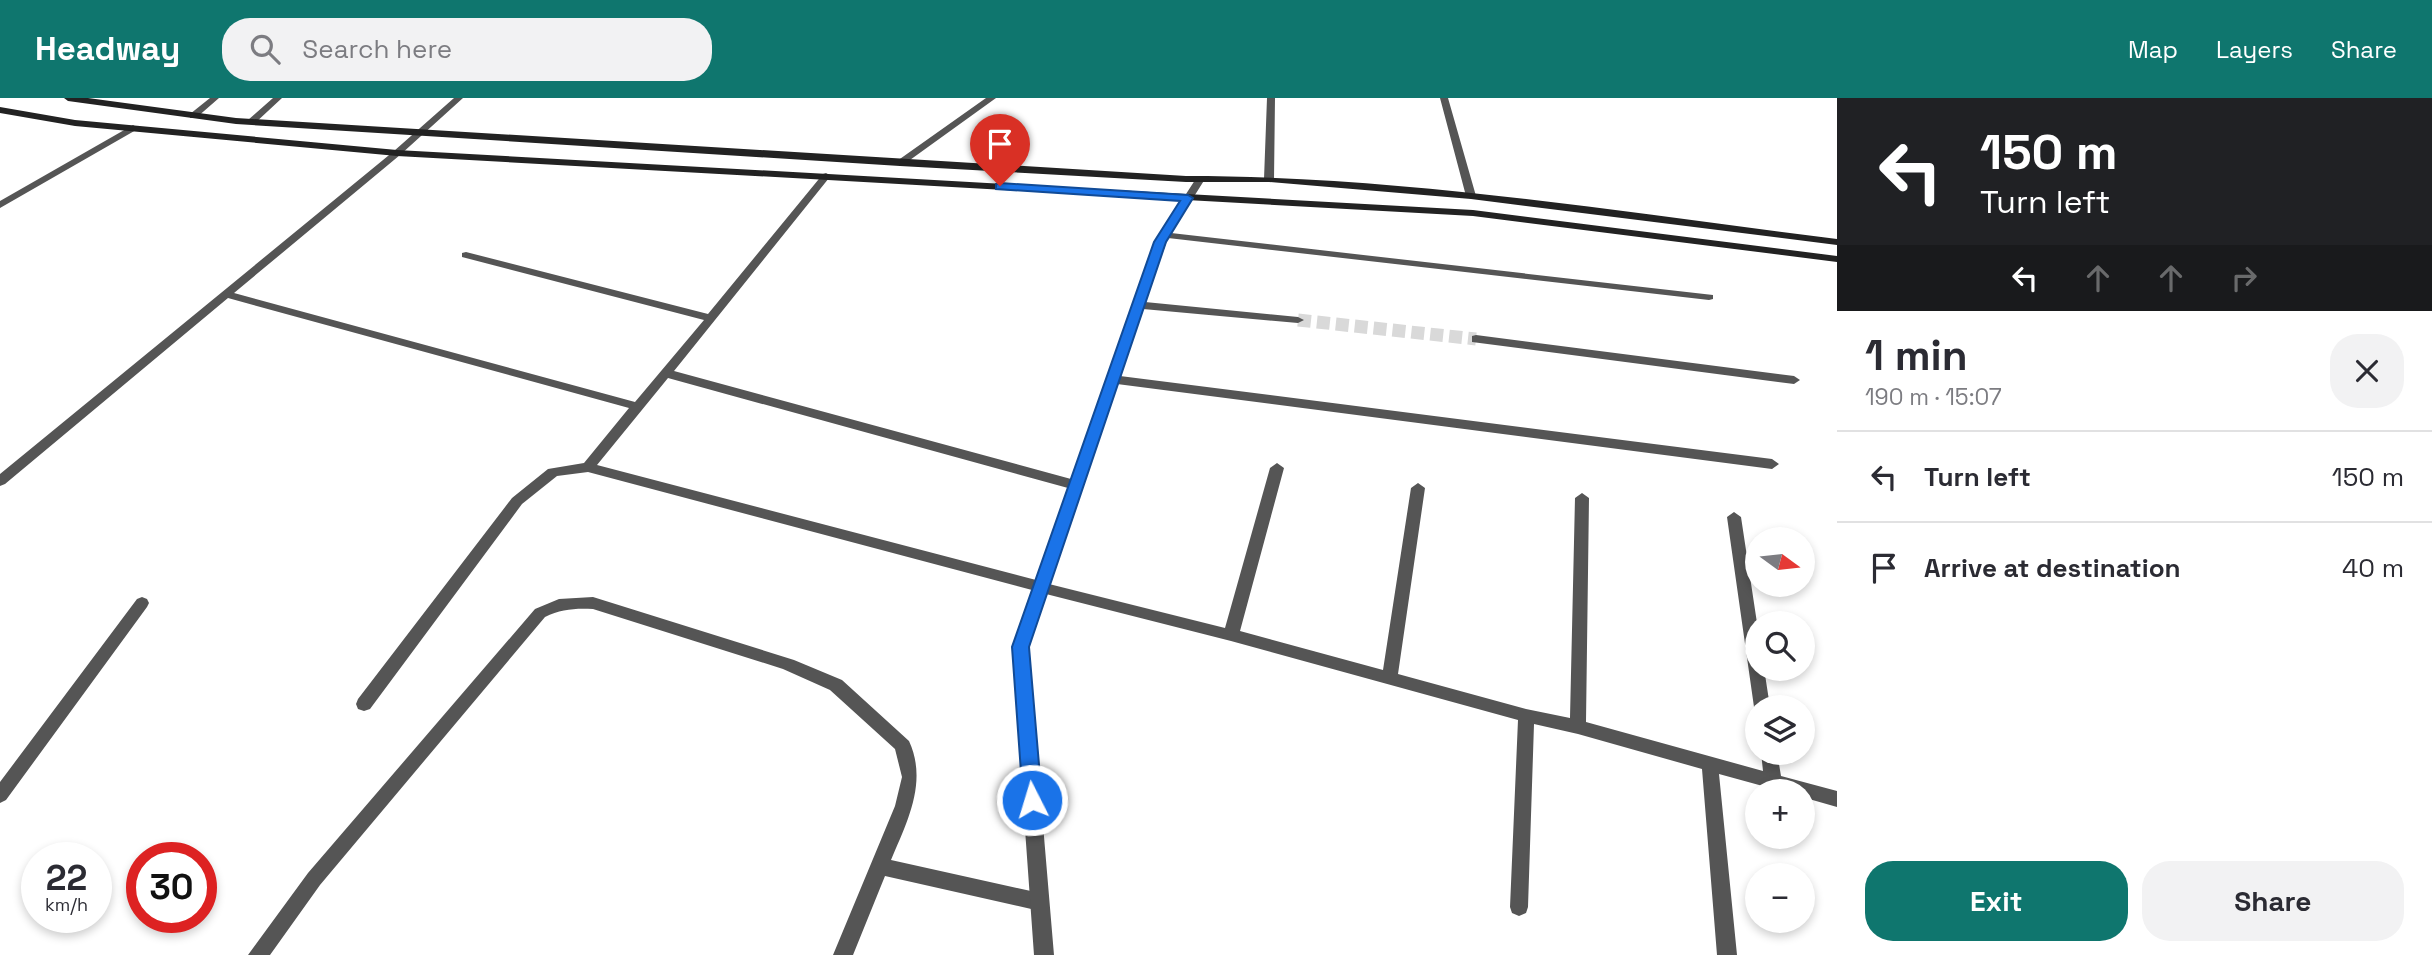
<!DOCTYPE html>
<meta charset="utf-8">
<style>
:root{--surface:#fff;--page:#f2f2f3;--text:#2b2b33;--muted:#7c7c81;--line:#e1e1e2;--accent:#0f766e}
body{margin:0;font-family:"Space Grotesk",sans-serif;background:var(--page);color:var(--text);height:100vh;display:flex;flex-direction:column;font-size:26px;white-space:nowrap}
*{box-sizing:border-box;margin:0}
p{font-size:23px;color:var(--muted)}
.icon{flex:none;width:38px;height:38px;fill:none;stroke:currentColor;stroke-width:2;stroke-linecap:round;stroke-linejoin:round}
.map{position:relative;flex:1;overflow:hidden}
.panel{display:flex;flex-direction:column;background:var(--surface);width:595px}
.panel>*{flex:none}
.banner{background:#202124;color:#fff;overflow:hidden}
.needle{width:46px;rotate:105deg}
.fabs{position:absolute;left:1745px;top:429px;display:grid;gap:14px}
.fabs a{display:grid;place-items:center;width:70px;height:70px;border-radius:50%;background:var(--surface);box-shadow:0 4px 10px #0003;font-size:35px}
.speed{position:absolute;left:21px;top:744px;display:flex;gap:14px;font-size:35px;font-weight:700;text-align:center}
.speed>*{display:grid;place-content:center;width:91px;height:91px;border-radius:50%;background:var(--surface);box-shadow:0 4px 10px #0003;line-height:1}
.speed small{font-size:18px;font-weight:400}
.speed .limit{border:10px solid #d22;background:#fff;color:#111}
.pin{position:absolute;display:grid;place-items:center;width:60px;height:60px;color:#fff;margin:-72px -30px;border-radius:50% 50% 50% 0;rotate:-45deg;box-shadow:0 0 7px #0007}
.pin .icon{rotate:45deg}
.me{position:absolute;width:77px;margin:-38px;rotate:355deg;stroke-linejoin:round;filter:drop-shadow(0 0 5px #0008)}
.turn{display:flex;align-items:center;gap:24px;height:147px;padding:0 28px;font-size:32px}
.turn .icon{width:91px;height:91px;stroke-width:2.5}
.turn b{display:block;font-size:49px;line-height:60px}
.lanes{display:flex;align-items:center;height:66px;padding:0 28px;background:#0003;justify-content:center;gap:35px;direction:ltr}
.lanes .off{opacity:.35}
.round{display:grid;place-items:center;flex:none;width:74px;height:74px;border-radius:28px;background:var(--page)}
.headline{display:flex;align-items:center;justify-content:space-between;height:119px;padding:0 28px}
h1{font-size:42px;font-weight:700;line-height:52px}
.primary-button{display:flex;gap:14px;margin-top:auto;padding:14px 28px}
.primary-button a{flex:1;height:80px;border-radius:28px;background:var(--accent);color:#fff;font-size:28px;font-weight:700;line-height:80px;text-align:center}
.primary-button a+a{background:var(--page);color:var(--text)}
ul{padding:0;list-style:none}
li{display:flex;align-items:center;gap:21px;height:91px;padding:0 28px;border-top:2px solid var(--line)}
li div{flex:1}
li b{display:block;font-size:26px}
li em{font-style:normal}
header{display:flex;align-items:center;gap:42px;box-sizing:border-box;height:98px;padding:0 35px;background:var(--accent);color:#fff}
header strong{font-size:33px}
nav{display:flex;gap:38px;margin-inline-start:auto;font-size:24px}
.search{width:490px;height:63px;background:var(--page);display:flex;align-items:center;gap:18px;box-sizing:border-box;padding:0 24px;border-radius:28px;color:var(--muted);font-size:26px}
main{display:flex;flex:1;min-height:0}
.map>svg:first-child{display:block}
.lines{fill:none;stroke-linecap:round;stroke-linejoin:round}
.street-tunnel{stroke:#d9d9d9;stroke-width:13;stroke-dasharray:13 6;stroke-linecap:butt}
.lane{fill:#555;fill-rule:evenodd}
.street{fill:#555;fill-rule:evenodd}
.secondary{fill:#222;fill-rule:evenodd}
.route{fill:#1a73e8;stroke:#114b97;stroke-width:2}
</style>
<header>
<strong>Headway</strong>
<div class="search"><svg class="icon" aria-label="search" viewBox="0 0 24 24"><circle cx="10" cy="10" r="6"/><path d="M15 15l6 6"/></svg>Search here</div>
<nav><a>Map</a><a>Layers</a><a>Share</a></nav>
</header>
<main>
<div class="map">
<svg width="1837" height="857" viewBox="0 0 1837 857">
<rect width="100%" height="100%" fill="#fff"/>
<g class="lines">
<path class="street-tunnel" d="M1298 222 1476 241"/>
<path class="lane" d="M593 499 794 562 842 582 909 643C928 684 907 724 891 762L1040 795 1047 798 1049 804 1047 810 1040 813 885 778 853 857H833L895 708 902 679 895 651 830 592 783 571 593 511C576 510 561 511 545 519L320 787 270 857H248L308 775 535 511 559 501Z"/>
<path class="street" d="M210 0H219L196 20H190V16Z
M273 0H282L254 26H248V22Z
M454 0H463L400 57 234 195 635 304 704 222 462 159V155L466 154 708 216 823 76 826 75 831 78 829 80 674 273 1071 381 1155 144 1197 79 1205 81 1171 135 1713 197V201L1709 202 1168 140 1145 204 1298 219 1304 222 1298 225 1143 211 1120 278 1772 361 1779 366 1772 371 1117 286 1049 486 1225 530 1270 370 1277 365 1284 370 1240 533 1383 572 1411 390 1418 385 1425 390 1398 576 1526 611 1570 620 1575 400 1582 395 1589 400 1586 624 1763 673 1761 654H1777L1781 678 1837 693V709L1802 699V693H1781L1719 676 1737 857H1717L1702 671 1578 636 1534 626 1528 809 1526 815 1519 818 1512 815 1510 809 1518 622 1231 543 1046 496 1028 549 1054 857H1034L1012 549 1032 492 588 374 557 378 522 406 370 611 364 613 358 611 356 606 358 601 512 400 548 371 584 365 629 310 228 200 5 386 0 388V376L394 53ZM668 280 1068 390 1036 482 597 367Z
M986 0H996L903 67H897V63Z
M1267 0H1275L1274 81 1269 84 1264 81Z
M1440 0H1448L1476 98 1475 100 1466 98Z
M133 27 138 30 136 32 0 110V103Z
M1476 237 1794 278 1800 282 1794 286 1472 244V238Z
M1734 414 1741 419 1757 525V570H1764L1770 609H1757V614L1754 609 1727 419Z
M142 499 147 501 149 505 147 509 6 702 0 705V684L137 501Z"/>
<path class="secondary" d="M64 0H88L236 20 1186 78C1404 78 1621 114 1837 141V147L1471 101 1269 84H1186L900 68 236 26 68 3Z
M0 9 75 22 397 52 1473 112 1837 158V164L1473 118 397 58 75 28 0 15Z"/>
</g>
<path class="route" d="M1000 85 1188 97 1193 100 1166 144 1029 549 1042 702 1039 709 1032 711 1026 709 1023 702 1012 549 1154 144 1180 103 996 91V86Z"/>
</svg>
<div class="fabs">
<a><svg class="needle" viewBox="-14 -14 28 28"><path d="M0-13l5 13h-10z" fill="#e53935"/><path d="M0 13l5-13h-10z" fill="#7c7c81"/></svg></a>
<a><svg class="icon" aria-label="search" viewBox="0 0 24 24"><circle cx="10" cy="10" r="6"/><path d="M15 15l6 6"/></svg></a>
<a><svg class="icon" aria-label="layers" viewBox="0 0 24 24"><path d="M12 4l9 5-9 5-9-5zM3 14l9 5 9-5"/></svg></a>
<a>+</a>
<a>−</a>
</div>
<div class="speed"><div>22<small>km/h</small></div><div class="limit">30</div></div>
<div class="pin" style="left:1000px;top:88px;background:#d93025"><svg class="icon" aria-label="arrive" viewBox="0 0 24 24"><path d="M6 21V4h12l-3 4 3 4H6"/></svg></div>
<svg class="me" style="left:1032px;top:702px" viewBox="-20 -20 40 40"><circle r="17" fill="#1a73e8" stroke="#fff" stroke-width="3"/><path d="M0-11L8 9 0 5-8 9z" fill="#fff"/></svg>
</div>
<section class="panel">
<div class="banner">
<div class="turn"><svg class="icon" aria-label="left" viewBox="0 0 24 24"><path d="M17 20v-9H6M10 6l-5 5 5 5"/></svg><div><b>150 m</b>Turn left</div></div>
<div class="lanes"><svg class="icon" aria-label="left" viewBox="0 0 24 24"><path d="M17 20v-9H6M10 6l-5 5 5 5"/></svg><svg class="icon off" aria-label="ahead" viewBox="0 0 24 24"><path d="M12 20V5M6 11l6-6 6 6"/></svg><svg class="icon off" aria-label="ahead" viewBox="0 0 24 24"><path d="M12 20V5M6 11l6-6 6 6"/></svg><svg class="icon off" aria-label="right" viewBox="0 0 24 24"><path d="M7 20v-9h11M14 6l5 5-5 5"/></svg></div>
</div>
<div class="headline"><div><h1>1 min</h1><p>190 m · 15:07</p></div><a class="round"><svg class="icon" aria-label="close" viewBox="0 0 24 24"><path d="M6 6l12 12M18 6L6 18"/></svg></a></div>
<ul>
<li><svg class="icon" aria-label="left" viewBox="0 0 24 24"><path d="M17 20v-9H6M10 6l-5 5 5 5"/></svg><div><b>Turn left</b></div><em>150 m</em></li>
<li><svg class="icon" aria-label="arrive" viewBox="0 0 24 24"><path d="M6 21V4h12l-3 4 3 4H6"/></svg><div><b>Arrive at destination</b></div><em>40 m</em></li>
</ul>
<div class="primary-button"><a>Exit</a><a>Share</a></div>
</section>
</main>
